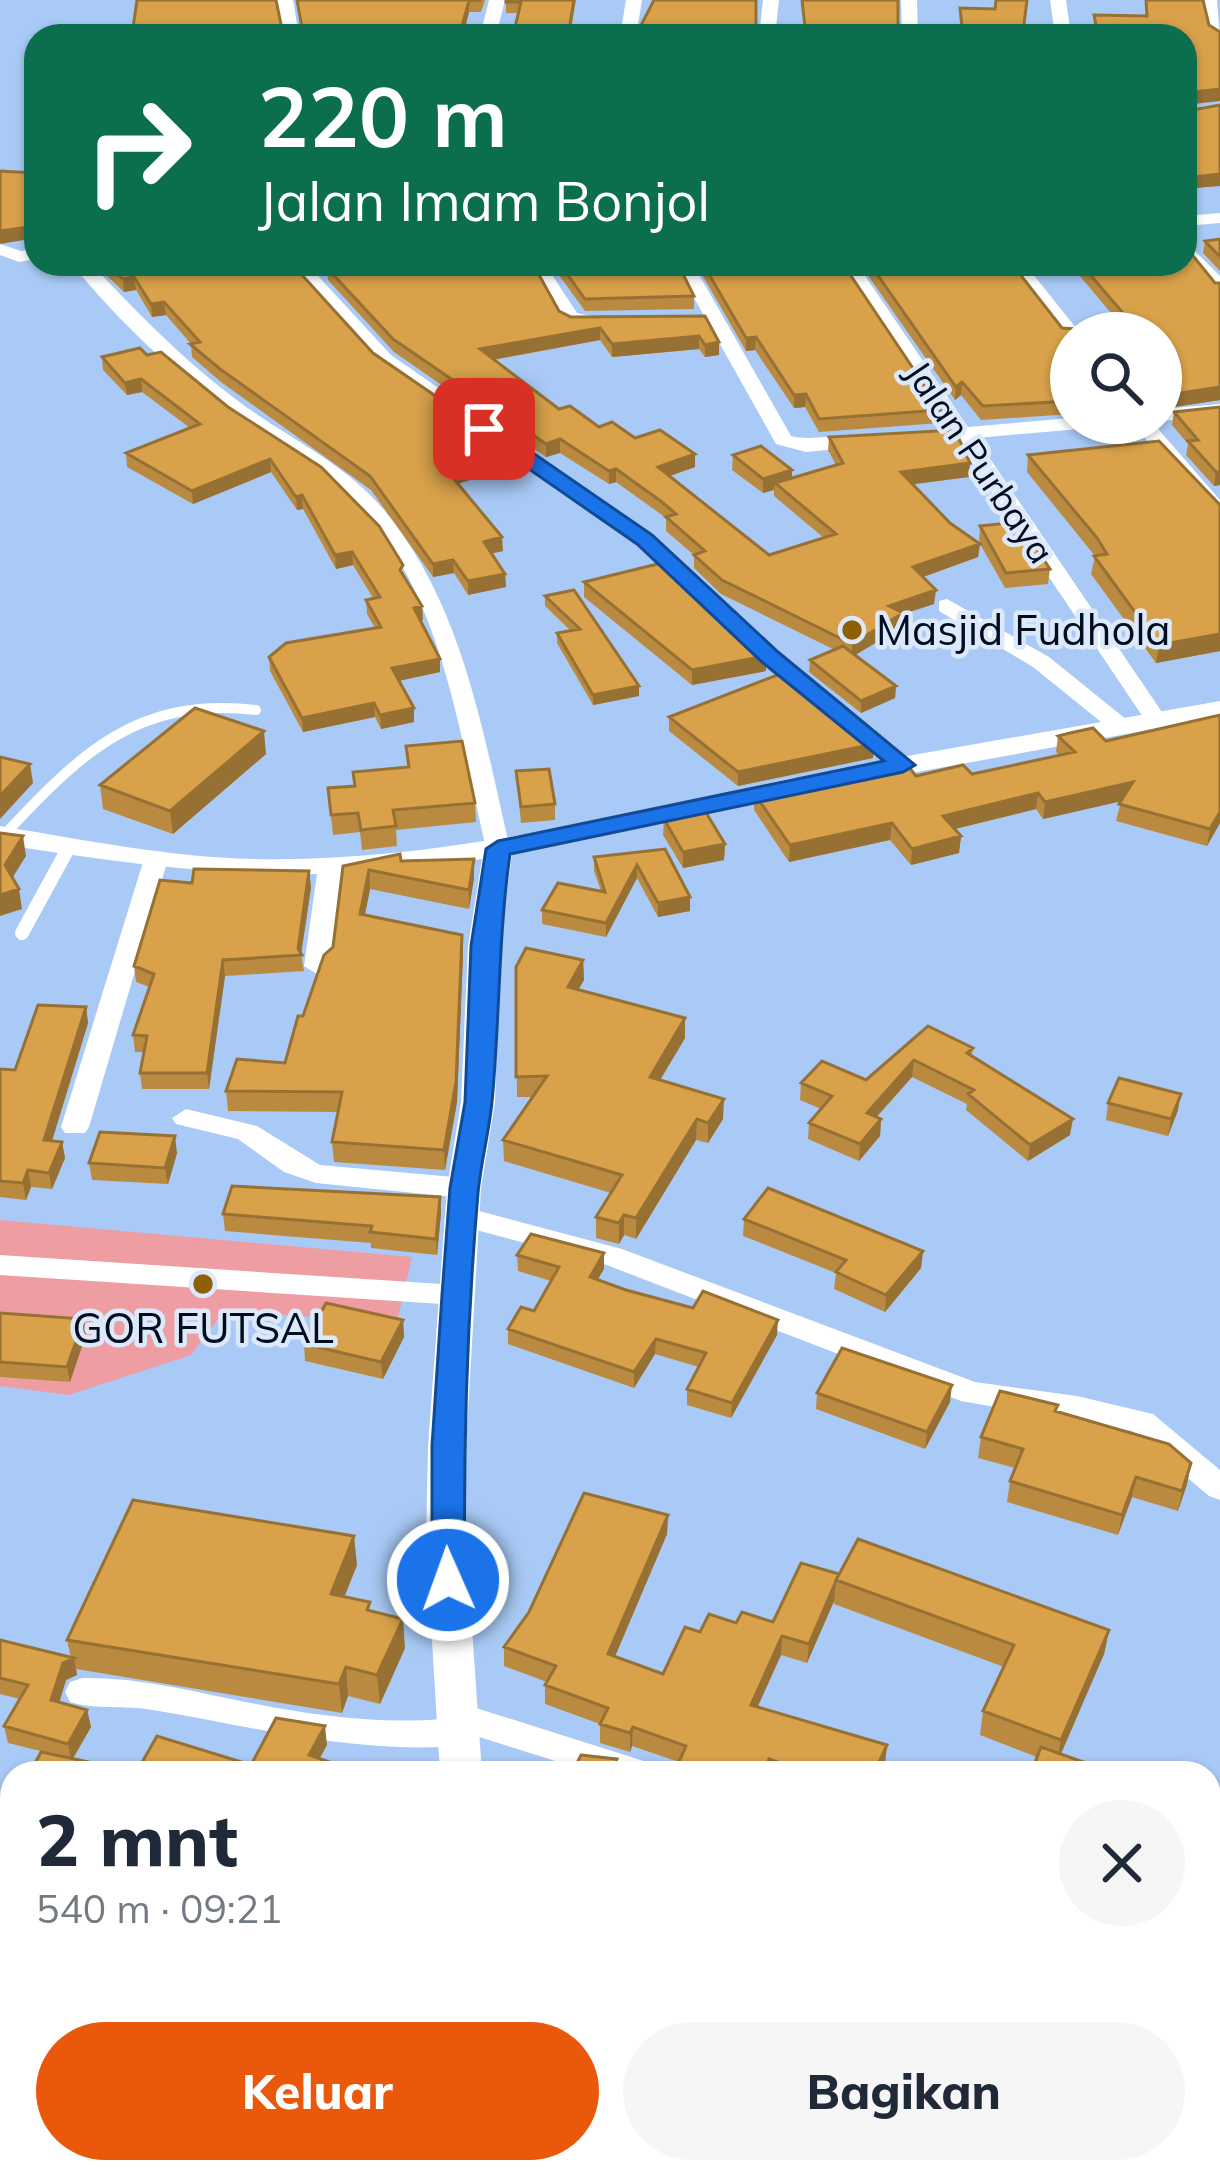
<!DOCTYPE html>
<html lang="id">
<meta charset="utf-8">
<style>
:root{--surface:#fff;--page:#f6f6f7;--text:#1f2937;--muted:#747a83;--accent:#ea580c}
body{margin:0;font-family:Mulish,sans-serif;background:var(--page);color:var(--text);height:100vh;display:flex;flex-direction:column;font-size:45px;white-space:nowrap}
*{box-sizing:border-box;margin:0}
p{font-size:39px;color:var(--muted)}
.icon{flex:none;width:66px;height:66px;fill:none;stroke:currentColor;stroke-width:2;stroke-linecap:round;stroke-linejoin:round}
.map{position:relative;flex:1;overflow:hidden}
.side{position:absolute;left:0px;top:1761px;width:1221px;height:423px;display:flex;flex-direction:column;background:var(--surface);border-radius:36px 36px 0 0;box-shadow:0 3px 9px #0004}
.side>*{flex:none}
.banner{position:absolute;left:24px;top:24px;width:1173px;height:252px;border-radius:36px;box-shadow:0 3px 9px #0004;background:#0b6e4f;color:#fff;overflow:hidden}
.tools{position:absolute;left:1050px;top:312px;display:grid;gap:24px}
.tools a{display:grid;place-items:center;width:132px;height:132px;border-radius:50%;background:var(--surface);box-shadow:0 3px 9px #0004;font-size:60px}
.pin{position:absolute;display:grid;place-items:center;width:102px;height:102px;color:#fff;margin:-51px;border-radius:24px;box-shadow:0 6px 18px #0006}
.me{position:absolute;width:132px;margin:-66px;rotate:358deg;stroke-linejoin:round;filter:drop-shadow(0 0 9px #0008)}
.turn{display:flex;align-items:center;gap:42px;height:252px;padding:0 36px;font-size:54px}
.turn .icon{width:156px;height:156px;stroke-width:2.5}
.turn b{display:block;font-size:84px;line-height:102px}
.round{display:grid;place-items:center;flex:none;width:126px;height:126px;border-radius:63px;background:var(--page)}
.summary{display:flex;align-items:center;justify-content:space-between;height:204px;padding:0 36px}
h1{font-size:72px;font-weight:800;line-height:90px}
.cta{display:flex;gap:24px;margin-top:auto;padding:24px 36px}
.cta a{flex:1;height:138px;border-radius:72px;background:var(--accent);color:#fff;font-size:48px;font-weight:800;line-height:138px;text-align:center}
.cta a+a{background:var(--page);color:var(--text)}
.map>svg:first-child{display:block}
.green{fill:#ee9ea2}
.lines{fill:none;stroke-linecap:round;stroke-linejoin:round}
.service-far1{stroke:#fff;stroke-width:10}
.service{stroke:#fff;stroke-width:14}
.minor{fill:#fff;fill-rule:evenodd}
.tertiary{fill:#fff;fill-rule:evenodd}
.wall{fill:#ba8a40}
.shaded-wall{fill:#977134}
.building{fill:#d8a14a;stroke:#977134;stroke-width:3}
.route{fill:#1a73e8;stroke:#114b97;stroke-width:3}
.poi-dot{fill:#8d6006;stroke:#dce9fa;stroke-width:4.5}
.labels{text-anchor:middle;stroke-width:9;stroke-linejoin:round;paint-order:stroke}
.far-street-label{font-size:36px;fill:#010c1f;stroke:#dce9fa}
.poi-label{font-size:42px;fill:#010c1f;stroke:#dce9fa;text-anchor:start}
</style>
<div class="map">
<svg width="1220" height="2183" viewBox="0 0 1220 2183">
<rect width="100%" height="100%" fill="#a9caf6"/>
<path class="green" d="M0 1220 412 1257 397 1322 224 1311 191 1355 69 1395 0 1386Z"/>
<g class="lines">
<path class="service-far1" d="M4 835C80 754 137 696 256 710"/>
<path class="service" d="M22 933 70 845"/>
<path class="minor" d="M277 0H293L299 36H283Z
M489 0H505L496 36H480Z
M626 0H642L636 36H620Z
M763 0H779L775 36H759Z
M901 0H917L918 36H902Z
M1050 0H1066L1071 36H1055Z
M1201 0H1217L1220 40 1212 35Z
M1220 213V223L1185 226V216Z
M1185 241 1220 276V292L1214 291 1185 257Z
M0 244 21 251 36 249V259L19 262 0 255Z
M72 264H91C137 312 184 361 238 401 286 437 344 462 384 510 463 605 483 733 510 849L507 854H489L486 849C459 732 442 589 353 501 317 466 272 445 232 416 174 373 117 320 72 264Z
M288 264H307L391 355 651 535 778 652 911 760 915 765 911 770H895L762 662 637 543 377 363Z
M527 264H545L577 313 610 320V328L563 321Z
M675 264H693L791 436C816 443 852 428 873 442L870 446 806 452 776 444Z
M839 264H857L968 427 1071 418V423H1089L1079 429 976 438 1166 718 1163 723H1147L957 440 942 439V431L950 429Z
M1007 264H1025L1080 333H1071V340L1064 338Z
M1220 404V416L1161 421V409Z
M1132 423H1153L1220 500V519L1213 517Z
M947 599 1049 657 1127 720V730H1111L1033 667 939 611V601Z
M156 852 168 859 89 1127 85 1133H65L61 1127 144 859Z
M330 860 342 867 330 966 317 974 304 966 318 867Z
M186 1109 257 1126 320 1165 464 1178 478 1188 464 1198 316 1183 284 1172 238 1139 176 1124 172 1118Z
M464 1207 622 1249 975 1382 1077 1396 1153 1414 1220 1470V1500L1209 1496 1132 1431 961 1401 604 1264 454 1224 450 1217 454 1210Z
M0 1255 457 1285 467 1288 472 1295 467 1302 457 1305 0 1275Z
M82 1678C142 1677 198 1693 256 1704 317 1716 380 1724 442 1719L445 1706 457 1702 650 1763 655 1773H593L473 1735 470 1742 458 1746C352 1754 256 1727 153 1710 126 1705 95 1710 70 1702L65 1692 70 1682Z
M1220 2141V2183H1192L1196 2172H1209V2145Z"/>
<path class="tertiary" d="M1220 701V717L862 782 848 773 862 764Z
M793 778 807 787 803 793 512 854 500 946 495 1102 481 1188 466 1446V1541L482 1773H440L426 1541 428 1446 447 1188 461 1102 468 946 482 859C309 888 171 871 0 844V826C84 840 168 857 253 859 436 863 615 816 793 778Z
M463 2172H511L512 2183H464Z"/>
</g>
<path class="wall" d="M296 0H485L481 12H469L463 36H132L301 28Z
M506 0H576L570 36 519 13H506Z
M1028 0 1023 36H961L960 8 995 9Z
M1220 239V271L1203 253 1205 241Z
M95 264H186L190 271 373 353 517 452V465L458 484 503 551 492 553 505 574 506 587 468 595 454 573 433 577 371 490 221 382 192 357 191 344 166 315 152 317 136 290 124 292Z
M551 264H678L694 296V309L585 311Z
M696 264H843L941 410 940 423 819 432 805 407 794 408 755 350 746 351Z
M860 264H1012L1062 328 1071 333V414L981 420 961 395 955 400Z
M1073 264H1185L1215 283H1220V402V400L1161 409V333H1128L1073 268Z
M327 268 559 311 571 317 705 316 719 342V355L705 357 699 349 612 357 600 340 493 360 559 409 599 427 635 438 695 467 670 476 769 555 824 538 774 496V490L763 493 732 470 733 455 792 478 836 465 828 450 829 437 969 477 912 484 950 523 979 544 980 526 1050 569 1048 584 1005 588 980 544 978 557 923 577 934 604 903 614 902 627 855 655 896 686 895 698 861 713 809 672 810 660 835 650 721 594 694 568V555L666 531V519L662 515 616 482 609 484 560 453 546 457 394 352 328 280Z
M161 352 403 576 422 606 423 620 420 621 440 672 399 681 414 722 381 729 375 717 303 732 270 671 269 657 375 628 367 614 366 600 373 598 353 565 336 569 303 509 297 510 271 472 193 504 127 467 126 453 190 428 142 392 127 395 103 370 102 357 147 355Z
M1220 407V485L1214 486 1186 455 1188 444 1172 425 1174 412Z
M1028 455 1220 505V651L1156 663 1091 574 1095 556 1027 472Z
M584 582 766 671 692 685 584 597Z
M545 596 639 686V696L593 705 557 643V633L571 631 545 606Z
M1220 715V823L1207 846 1116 821 1121 801 1043 819 1036 809 955 829 961 836 959 853 911 865 890 840 789 862 754 810V793L916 776 972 774 1060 756 1056 752 1058 736 1106 741Z
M669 717 874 744 873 758 738 786 669 731Z
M406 746 475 803 476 822 396 830 397 846 362 850 360 832 333 835 328 788 354 786 407 767Z
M266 754 173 834 103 809 100 785Z
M516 771 555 804V820L521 823Z
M664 819 725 844 724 860 683 868 663 835Z
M665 849 690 897V911L658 917 637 878 606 937 542 924V910L601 891 594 871V857Z
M474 859V878L469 909 370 889 365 915 463 955 457 1102 445 1170 334 1162 332 1142 338 1112 228 1111 226 1091 285 1063 333 947 343 866 401 861Z
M309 871 311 887 301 954 304 971 225 976 209 1089H142L140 1073 144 1052H135L133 1035 149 987 136 982 134 966 192 883Z
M583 960 584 980 578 990 685 1038 660 1080 723 1119 708 1143 696 1140 636 1239 624 1235 619 1244 596 1238V1217L611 1193 504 1161 503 1140 533 1097H517L516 967Z
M86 1007 88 1023 52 1141 62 1142 65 1158 52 1189 31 1187 26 1200 0 1197V1069L15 1070Z
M928 1026 973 1048 972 1056 1070 1135 1028 1161 966 1110 967 1104 912 1077 877 1117 881 1119 880 1136 859 1161 808 1139 809 1123 821 1109 800 1100 801 1083 866 1080Z
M1108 1103 1178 1110 1168 1136 1106 1120Z
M177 1153 168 1184 92 1180 89 1163Z
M440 1197 441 1213 437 1255 371 1248V1243L225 1231 223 1214Z
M744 1219 923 1251 921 1268 885 1312 834 1289 836 1273 743 1236Z
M517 1255 604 1269 597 1280 777 1335 731 1418 687 1405V1389L699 1367 655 1354 634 1388 508 1344V1329L534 1311 551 1281 518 1271Z
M0 1313 86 1334 70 1382 0 1377Z
M403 1320 404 1337 383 1379 305 1361 304 1344Z
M817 1393 950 1402 925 1449 816 1409Z
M1057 1411 1191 1463 1187 1484 1178 1511 1132 1497 1118 1535 1007 1502 1010 1481 1015 1468 978 1458 981 1437Z
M668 1515 667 1534 615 1656 663 1674 700 1632 736 1623 773 1622 839 1574 1109 1630 1104 1654 1061 1754 1037 1757 980 1735 983 1711 1004 1667 834 1604V1601L807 1663 781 1655 757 1707 887 1745 885 1764 881 1773H674L679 1762 632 1746 630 1752 600 1743V1724L545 1704V1685L547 1682 504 1666V1647Z
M357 1565 344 1597 371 1611 405 1648 380 1704 348 1696 342 1713 76 1669 77 1675 66 1680 59 1702 87 1710 91 1727 73 1759 8 1743 4 1726 20 1699 0 1694V1640L71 1658 67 1640Z
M12 1809V1856L2 1853 0 1845V1833Z
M1209 1860 1220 1864V1963L1209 1960Z"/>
<path class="shaded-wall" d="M469 1V12L463 36H459Z
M1220 89V101L1185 105V93Z
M1220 174V186L1185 189V178Z
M36 226V238L0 244V231Z
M134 277 136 290 124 292 123 279Z
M164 302 166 315 152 317 151 304Z
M600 328V340L480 362V349Z
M699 336V349L612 357V344Z
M756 337 755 350 746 351V338Z
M719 342V355L705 357V345Z
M141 379 142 392 127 395 125 383Z
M962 382 961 395 955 400 956 387Z
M1220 387V400L1161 409V396Z
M806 394 805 407 794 408V395Z
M560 439V453L546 457V444Z
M517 452V465L450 486 449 473Z
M695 454V467L658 480V467Z
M270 459 271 472 193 504 192 491Z
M970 463 969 477 900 486 901 472Z
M616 469V482L609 484V471Z
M792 470V484L775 483 774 490 763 493V479Z
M1216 472H1220V485L1214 486Z
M302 495 303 509 297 510 296 497Z
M502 537 503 551 485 555 484 542Z
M980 544 978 557 912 581 913 567Z
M352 552 353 565 336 569 335 555Z
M453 560 454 573 433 577V564Z
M505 574 506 587 468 595V581Z
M936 590 934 604 903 614 902 627 852 657V644L889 606Z
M422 606 423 620 414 622V608Z
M1220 634V651L1156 663 1159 645Z
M766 656V671L692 685V670Z
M440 659V672L393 682 392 668Z
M639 686V696L593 705V695Z
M896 686 895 698 861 713V701Z
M374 703 375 717 303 732 302 718Z
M414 708V722L381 729 380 715Z
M264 731 266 754 173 834 170 811Z
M874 744 873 758 738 786V772Z
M30 764 33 783 0 819V796Z
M1133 782 1131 799 1043 819 1045 802Z
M1038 793 1036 809 942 832 943 816Z
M1220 812V823L1207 846 1210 829Z
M892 823 890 840 789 862 790 845Z
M23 836 26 856 8 885 5 865Z
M961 836 959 853 911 865 912 849Z
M725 844 724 860 683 868V852Z
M474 859V878L469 909V890Z
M637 865V878L606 937V923Z
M369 870 370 889 361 933 360 914Z
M309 871 311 887 301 955 298 949Z
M19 889 22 909 0 916V895Z
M690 897V911L658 917V903Z
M462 935 463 955 457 1102 445 1170 444 1150Z
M223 960 225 976 209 1089 207 1073Z
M583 960 584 980 568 1007V987Z
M86 1007 88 1023 47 1157 44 1140Z
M685 1018V1038L650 1097V1077Z
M914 1060 912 1077 865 1129 867 1113Z
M1181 1094 1178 1110 1168 1136 1171 1119Z
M724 1099 723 1119 708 1143V1123Z
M697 1119 696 1140 636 1239V1218Z
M881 1119 880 1136 859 1161 860 1144Z
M1073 1119 1070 1135 1028 1161 1030 1145Z
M175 1136 177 1153 168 1184 165 1168Z
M62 1142 65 1158 52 1189 49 1173Z
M28 1170 31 1187 26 1200 23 1183Z
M440 1197 441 1213 437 1255 436 1239Z
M624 1215V1235L619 1244V1223Z
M923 1251 921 1268 885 1312 886 1295Z
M604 1253V1269L590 1293V1277Z
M84 1319 86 1334 70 1382 67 1367Z
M403 1320 404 1337 383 1379 381 1362Z
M778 1320 777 1335 731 1418 732 1403Z
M656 1339 655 1354 634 1388V1372Z
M952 1385 950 1402 925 1449 927 1432Z
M1191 1463 1187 1484 1178 1511 1182 1491Z
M1136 1477 1132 1497 1118 1535 1122 1515Z
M668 1515 667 1534 608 1673V1654Z
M354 1536 357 1565 334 1623 331 1594Z
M836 1582 834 1601 807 1663 809 1644Z
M403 1619 405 1648 380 1704 377 1675Z
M1109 1630 1104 1654 1056 1765 1061 1740Z
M782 1636 781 1655 750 1724 751 1705Z
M74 1658 77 1675 66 1680 55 1717 51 1700 63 1663Z
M346 1667 348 1696 342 1713 339 1684Z
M87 1710 91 1727 71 1761 68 1744Z
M325 1726 327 1745 312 1773 309 1755Z
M633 1727 632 1746 630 1752V1733Z
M887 1745 885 1764 881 1773H874Z"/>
<path class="building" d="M137 0H276L282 29 302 28 297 0H481L469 1 459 36H432L433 30 344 36 132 35Z
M506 0H574L568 36H513L521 2H506Z
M654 0H756V36H738L736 34 733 36 636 35Z
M802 0H898V25L907 29 908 36H806Z
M996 0H1027L1023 32 1000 31V36H963L960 8 995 9Z
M1146 0H1203L1209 25 1220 32V89L1185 93V36H1098L1094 15 1147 16Z
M1185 102 1187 111 1220 105V174L1185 178Z
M36 170V226L0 231V171L34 173Z
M1220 239V257L1205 241Z
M1185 246 1215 283H1220V387L1161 396V369L1170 368 1161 357V333H1140L1081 264H1185Z
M106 264H186L190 271 227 264H292L373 353 517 452 449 473 502 537 484 542 505 574 468 581 453 560 433 564 370 476 220 369 190 344 200 342 164 302 151 304 134 277 123 279Z
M358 264H533L559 311 571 317 705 316 719 342 705 345 699 336 612 344 600 328 480 349 559 409 570 406 599 427 612 422 635 438 660 430 695 454 658 467 769 555 836 534 775 483 843 463 829 437 955 430 970 463 901 472 950 523 980 544 913 567 936 590 889 606 903 613 852 644 722 580 694 555 705 551 666 517 676 514 662 502 616 469 609 471 560 439 546 444 393 339 327 268Z
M560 264H678L694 296 585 299Z
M703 264H843L941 410 819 419 806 394 794 395 756 337 746 338Z
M870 264H1012L1062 328 1076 329 1079 333H1071V401L983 406 962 382 956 387Z
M140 348 147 355 161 352 228 407 321 467 379 526 403 565 400 570 422 606 414 608 440 659 392 668 414 708 380 715 374 703 302 718 269 657 286 643 381 627 366 600 380 597 352 552 335 555 302 495 296 497 270 459 192 491 126 453 200 424 141 379 125 383 102 357Z
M1220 407V472H1216L1188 441 1198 440 1174 412Z
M1159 441 1220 505V634L1159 645 1094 556 1107 554 1097 538 1028 455Z
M761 446 792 470 763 479 733 455Z
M1019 522 1050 569 1006 573 980 526Z
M666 562 766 656 692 670 584 582Z
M574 590 639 686 593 695 557 633 580 629 545 596Z
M843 646 896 686 861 701 810 660Z
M785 672 874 744 738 772 669 717Z
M195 708 264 731 170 811 100 785Z
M1220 715V812L1210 829 1119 804 1133 782 1045 802 1038 793 943 816 961 836 912 849 892 823 790 845 754 793 905 762 916 776 963 765 972 774 1075 752 1058 736 1070 733 1093 728 1106 741Z
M462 741 475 803 393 810 396 826 361 830 358 813 331 815 328 788 355 786 353 772 409 767 406 746Z
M0 757 30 764 0 796Z
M549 769 555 804 521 807 516 771Z
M705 811 725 844 683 852 664 819Z
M0 833 23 836 5 865 19 889 0 895Z
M665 849 690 897 658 903 637 865 606 923 542 910 558 883 605 892 594 857Z
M400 854 401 861 474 859 469 890 369 870 360 914 462 935 456 1082 444 1150 332 1142 342 1092 226 1091 237 1059 285 1063 298 1016H303L324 955 333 947 343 866Z
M194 869 309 871 298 949 302 955 223 960 207 1073H140L147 1036 133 1035 154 974 134 966 160 880 192 883Z
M526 948 583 960 568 987 685 1018 650 1077 724 1099 708 1123 697 1119 636 1218 624 1215 619 1223 596 1217 622 1175 503 1140 547 1076 516 1077V967Z
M38 1005 86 1007 44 1140 62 1142 49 1173 28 1170 23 1183 0 1181V1069L15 1070Z
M928 1026 973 1048 967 1053 1073 1119 1030 1145 968 1094 974 1090 914 1060 867 1113 881 1119 860 1144 809 1123 832 1096 801 1083 822 1061 866 1080Z
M1119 1078 1181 1094 1171 1119 1108 1103Z
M100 1132 175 1136 165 1168 89 1163Z
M232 1186 440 1197 436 1239 370 1232 372 1226 223 1214Z
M768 1188 923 1251 886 1295 836 1272 846 1260 744 1219Z
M531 1234 604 1253 590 1277 626 1290 693 1308 703 1291 778 1320 732 1403 687 1389 706 1353 656 1339 634 1372 508 1329 521 1307 534 1311 559 1267 517 1255Z
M326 1303 403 1320 381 1362 304 1344Z
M0 1313 84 1319 67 1367 0 1362Z
M842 1348 952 1385 927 1432 817 1393Z
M1000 1391 1058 1405 1055 1411 1169 1444 1191 1463 1182 1491 1136 1477 1122 1515 1010 1481 1023 1449 981 1437Z
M584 1493 668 1515 608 1654 663 1674 685 1627 700 1632 709 1614 736 1623 742 1612 773 1622 801 1563 839 1574 809 1644 782 1636 751 1705 887 1745 874 1773H809L769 1759 763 1773H674L686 1746 633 1727 630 1733 600 1724 608 1708 545 1685 556 1666 504 1647 529 1612Z
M133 1500 354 1536 331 1594 370 1602 367 1610 403 1619 377 1675 346 1667 339 1684 67 1640Z
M858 1539 1109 1630 1061 1740 983 1711 1014 1645 836 1580Z
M0 1640 74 1658 63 1663 51 1700 87 1710 68 1744 4 1726 28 1685 0 1678Z
M276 1718 325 1726 309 1755 361 1773H136L157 1736 251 1765Z
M1041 1747 1114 1773H1031Z
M41 1752 89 1762 84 1773H30Z
M581 1755 617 1759 610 1773H572Z
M12 1809V1840L0 1837V1833Z
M1209 1860 1220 1864V1940L1209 1937Z
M178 2172H294L310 2183H169Z
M415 2172H473L468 2183H410Z
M588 2172H830L832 2183H583Z
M838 2172H925L939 2183H834Z"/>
<path class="route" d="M477 424H491L652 535 778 652 915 765 903 772 510 854C498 939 500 1018 492 1102 489 1132 481 1162 478 1193 467 1322 463 1450 465 1580L448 1592 432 1580V1446L442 1295 450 1188 465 1102 471 946 486 849 498 841 884 761 762 662 637 544 477 433Z"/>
<g class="poi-dot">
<circle cx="852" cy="630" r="12"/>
<circle cx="203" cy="1284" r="12"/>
</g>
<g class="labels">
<g class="far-street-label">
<text transform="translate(980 462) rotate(56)" y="13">Jalan Purbaya</text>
</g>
<g class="poi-label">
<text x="876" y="645">Masjid Fudhola</text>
<text x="203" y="1343" text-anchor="middle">GOR FUTSAL</text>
</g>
</g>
</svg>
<div class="tools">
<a><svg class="icon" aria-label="search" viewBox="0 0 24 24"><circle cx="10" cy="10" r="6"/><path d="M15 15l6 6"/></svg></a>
</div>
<div class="pin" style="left:484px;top:429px;background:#d93025"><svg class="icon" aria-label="arrive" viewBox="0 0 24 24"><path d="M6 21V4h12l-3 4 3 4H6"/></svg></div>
<svg class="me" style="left:448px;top:1580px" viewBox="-20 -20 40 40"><circle r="17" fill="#1a73e8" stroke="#fff" stroke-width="3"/><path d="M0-11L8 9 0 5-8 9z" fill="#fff"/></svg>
<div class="banner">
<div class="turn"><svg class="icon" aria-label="right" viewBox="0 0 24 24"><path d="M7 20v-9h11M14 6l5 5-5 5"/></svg><div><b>220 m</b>Jalan Imam Bonjol</div></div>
</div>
<section class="side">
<div class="summary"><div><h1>2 mnt</h1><p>540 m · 09:21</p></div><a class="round"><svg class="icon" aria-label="close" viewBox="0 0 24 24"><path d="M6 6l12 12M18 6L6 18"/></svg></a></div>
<div class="cta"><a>Keluar</a><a>Bagikan</a></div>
</section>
</div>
